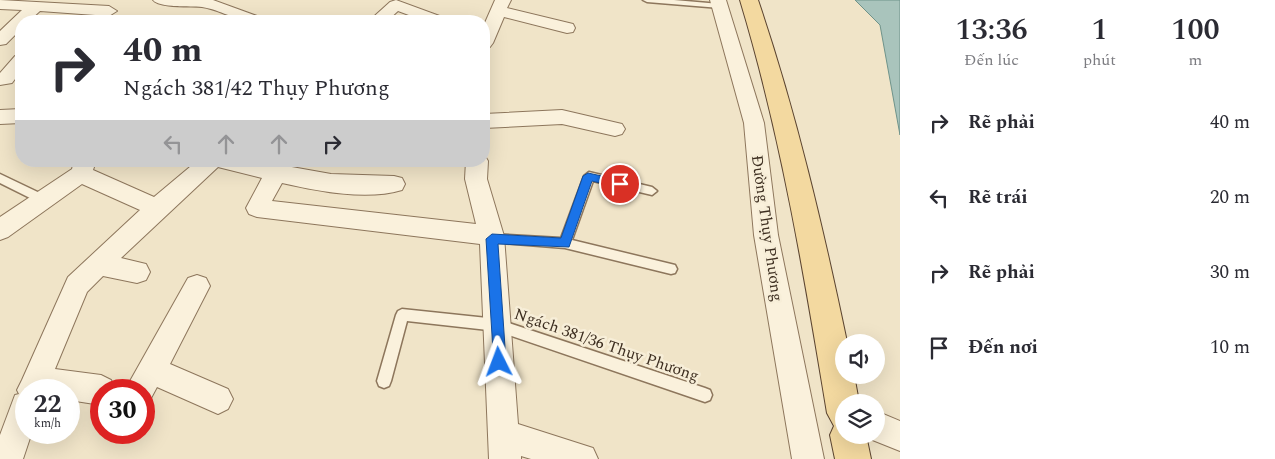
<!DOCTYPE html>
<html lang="vi">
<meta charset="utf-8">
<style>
:root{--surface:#fff;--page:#f2f2f3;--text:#2b2b33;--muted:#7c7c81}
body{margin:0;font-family:Spectral,serif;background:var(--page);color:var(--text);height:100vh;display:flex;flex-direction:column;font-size:19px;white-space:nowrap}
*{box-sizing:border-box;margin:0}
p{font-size:16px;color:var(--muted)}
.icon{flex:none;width:28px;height:28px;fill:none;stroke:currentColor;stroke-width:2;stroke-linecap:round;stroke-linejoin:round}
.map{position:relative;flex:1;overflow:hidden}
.details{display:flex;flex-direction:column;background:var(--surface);width:375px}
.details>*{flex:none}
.top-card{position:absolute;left:15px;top:15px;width:475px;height:152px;border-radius:20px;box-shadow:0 5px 20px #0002;background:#fff;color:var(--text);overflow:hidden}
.fabs{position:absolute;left:835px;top:334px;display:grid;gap:10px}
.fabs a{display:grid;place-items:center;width:50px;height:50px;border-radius:50%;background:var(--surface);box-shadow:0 5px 20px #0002;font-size:25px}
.speed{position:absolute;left:15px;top:379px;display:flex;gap:10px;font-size:25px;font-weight:700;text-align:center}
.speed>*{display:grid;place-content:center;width:65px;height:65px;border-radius:50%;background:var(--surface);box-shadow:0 5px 20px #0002;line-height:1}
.speed small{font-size:12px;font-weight:400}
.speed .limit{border:8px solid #d22;background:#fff;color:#111}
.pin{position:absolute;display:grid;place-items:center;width:42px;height:42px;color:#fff;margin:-21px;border:2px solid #fff;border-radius:50%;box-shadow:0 1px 5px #0007}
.me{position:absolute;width:55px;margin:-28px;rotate:357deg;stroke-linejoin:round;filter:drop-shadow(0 0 4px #0008)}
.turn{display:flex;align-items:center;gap:18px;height:105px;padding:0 25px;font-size:22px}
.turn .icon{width:65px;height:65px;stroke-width:2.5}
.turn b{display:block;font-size:35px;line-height:42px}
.lanes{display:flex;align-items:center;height:48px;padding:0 25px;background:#0003;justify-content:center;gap:25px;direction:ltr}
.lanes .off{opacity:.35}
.eta{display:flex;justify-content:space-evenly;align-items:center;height:85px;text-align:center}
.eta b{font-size:30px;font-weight:600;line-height:35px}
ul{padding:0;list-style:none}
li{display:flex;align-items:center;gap:15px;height:75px;padding:0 25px}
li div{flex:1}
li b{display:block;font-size:19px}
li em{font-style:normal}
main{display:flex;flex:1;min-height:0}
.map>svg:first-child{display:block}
.water{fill:#a9c4bc;stroke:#6f938a}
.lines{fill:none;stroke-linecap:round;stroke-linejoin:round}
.lane-casing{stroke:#8d765c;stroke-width:3}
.street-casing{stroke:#8d765c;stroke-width:2}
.primary-casing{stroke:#5b4430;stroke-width:2}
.lane{fill:#faf1dc;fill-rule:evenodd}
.street{fill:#faf1dc;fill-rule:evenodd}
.primary{fill:#f3d9a0;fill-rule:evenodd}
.route{fill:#1a73e8;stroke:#114b97}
.labels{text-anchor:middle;stroke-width:5;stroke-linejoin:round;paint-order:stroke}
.street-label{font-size:16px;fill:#3d2e20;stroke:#f7eed8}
</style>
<main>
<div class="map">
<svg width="900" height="459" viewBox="0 0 900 459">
<rect width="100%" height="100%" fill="#f0e4c8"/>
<path class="water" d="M855 0H900V135L880 25Z"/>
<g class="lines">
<defs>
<path id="lane" d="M643 0H674L720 4 724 6 720 8 647 2Z
M589 172 652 187 657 191 652 195 593 181 572 240 671 264 675 265 677 269 675 273 671 274 565 248 488 242 486 239 488 236 492 234 561 238 584 176Z
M0 174 46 196 47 199 46 202H38L0 183Z
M402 309 497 319 705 388 710 390 712 395 710 400 705 402 497 331 407 321 391 381 389 386 384 388 379 386 377 381 396 315 398 311Z"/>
<path id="street" d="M0 0 109 6 117 11 109 16 40 11 29 21H21V29L6 44 0 45V31L22 10 0 9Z
M153 0H213L257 16 259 19 258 21C233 21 222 10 202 7 191 6 159 8 153 0Z
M396 0 445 18 447 21H425L398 11 387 21H369L390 2Z
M495 0H511L507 8 573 24 575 28 573 32 567 33 504 17 493 43 490 47 484 48V25Z
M710 0H726L764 123 778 235 824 459H792L754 235 744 123Z
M21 55V71L12 83 0 85V73L15 56Z
M21 109V123L0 124V110Z
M562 110 622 124 625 129 622 134 615 136 562 124 484 128V114Z
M485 156 488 161 487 179 504 236 518 424 593 448 598 459H531L521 456V459H489L480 244 257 217 249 214 246 208 262 178 218 167 121 258 146 264 150 272 146 280 137 283 103 276 87 292 55 369 101 375 111 380 116 390H101V405L69 400V390H26V432H32L23 459H0V435L15 395 19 394 17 390 22 380 68 277 140 210 82 184 8 237 0 240V217L72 169 74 161H96L93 170 154 197 197 161H258L331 174 394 176 402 178 405 184 402 190C366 201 318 191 282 183L272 201 476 224 465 179 466 161H484Z
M197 275 206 278 210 286 170 364 228 389 233 399 228 409 218 414 157 387 150 400 144 403V390H125L188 278Z
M876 411 900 421V451L865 437 864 435H876Z"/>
<path id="primary" d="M740 0H758C796 112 823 227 847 342H844V375H854L859 402H844V435H866L871 459H835L830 435 834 426 827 413C804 274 781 135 740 0Z"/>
</defs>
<use href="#lane" class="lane-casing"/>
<use href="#street" class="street-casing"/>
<use href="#primary" class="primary-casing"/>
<use href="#lane" class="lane"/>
<use href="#street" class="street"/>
<use href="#primary" class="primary"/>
</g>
<path class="route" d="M588 173 620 180 625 184 620 188 592 181 569 247 498 244 506 362 504 367 499 369 494 367 486 239 492 234 561 238 583 176Z"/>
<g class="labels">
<g class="street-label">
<text transform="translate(768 228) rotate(82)" y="6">Đường Thụy Phương</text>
<text transform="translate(607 344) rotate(19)" y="6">Ngách 381/36 Thụy Phương</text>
</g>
</g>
</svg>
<div class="fabs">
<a><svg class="icon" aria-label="sound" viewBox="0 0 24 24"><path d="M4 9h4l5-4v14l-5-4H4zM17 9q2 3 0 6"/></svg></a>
<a><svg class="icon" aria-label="layers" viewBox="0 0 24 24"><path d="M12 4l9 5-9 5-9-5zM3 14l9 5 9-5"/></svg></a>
</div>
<div class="speed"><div>22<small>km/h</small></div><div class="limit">30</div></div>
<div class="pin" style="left:620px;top:184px;background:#d93025"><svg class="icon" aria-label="arrive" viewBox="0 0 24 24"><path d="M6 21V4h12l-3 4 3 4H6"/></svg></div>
<svg class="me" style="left:499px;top:362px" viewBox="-20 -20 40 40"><path d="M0-17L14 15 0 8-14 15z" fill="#1a73e8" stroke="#fff" stroke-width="4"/></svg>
<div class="top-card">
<div class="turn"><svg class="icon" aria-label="right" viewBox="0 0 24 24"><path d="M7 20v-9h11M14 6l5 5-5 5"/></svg><div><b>40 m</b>Ngách 381/42 Thụy Phương</div></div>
<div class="lanes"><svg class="icon off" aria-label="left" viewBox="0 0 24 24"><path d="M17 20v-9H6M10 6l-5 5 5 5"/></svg><svg class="icon off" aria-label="ahead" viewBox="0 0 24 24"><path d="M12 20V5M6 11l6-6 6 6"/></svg><svg class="icon off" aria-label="ahead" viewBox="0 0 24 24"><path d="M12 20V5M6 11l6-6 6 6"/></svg><svg class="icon" aria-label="right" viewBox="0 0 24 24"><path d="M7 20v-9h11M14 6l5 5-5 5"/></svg></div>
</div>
</div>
<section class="details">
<div class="eta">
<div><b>13:36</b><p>Đến lúc</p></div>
<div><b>1</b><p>phút</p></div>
<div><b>100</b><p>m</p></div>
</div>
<ul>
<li><svg class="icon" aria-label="right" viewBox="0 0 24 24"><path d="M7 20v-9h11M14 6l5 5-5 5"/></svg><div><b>Rẽ phải</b></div><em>40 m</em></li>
<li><svg class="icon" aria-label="left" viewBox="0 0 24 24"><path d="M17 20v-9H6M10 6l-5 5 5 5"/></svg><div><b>Rẽ trái</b></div><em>20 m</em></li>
<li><svg class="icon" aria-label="right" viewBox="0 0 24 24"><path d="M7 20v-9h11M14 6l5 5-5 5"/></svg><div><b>Rẽ phải</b></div><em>30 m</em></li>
<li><svg class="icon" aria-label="arrive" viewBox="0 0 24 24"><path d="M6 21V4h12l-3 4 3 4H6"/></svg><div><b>Đến nơi</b></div><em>10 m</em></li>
</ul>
</section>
</main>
